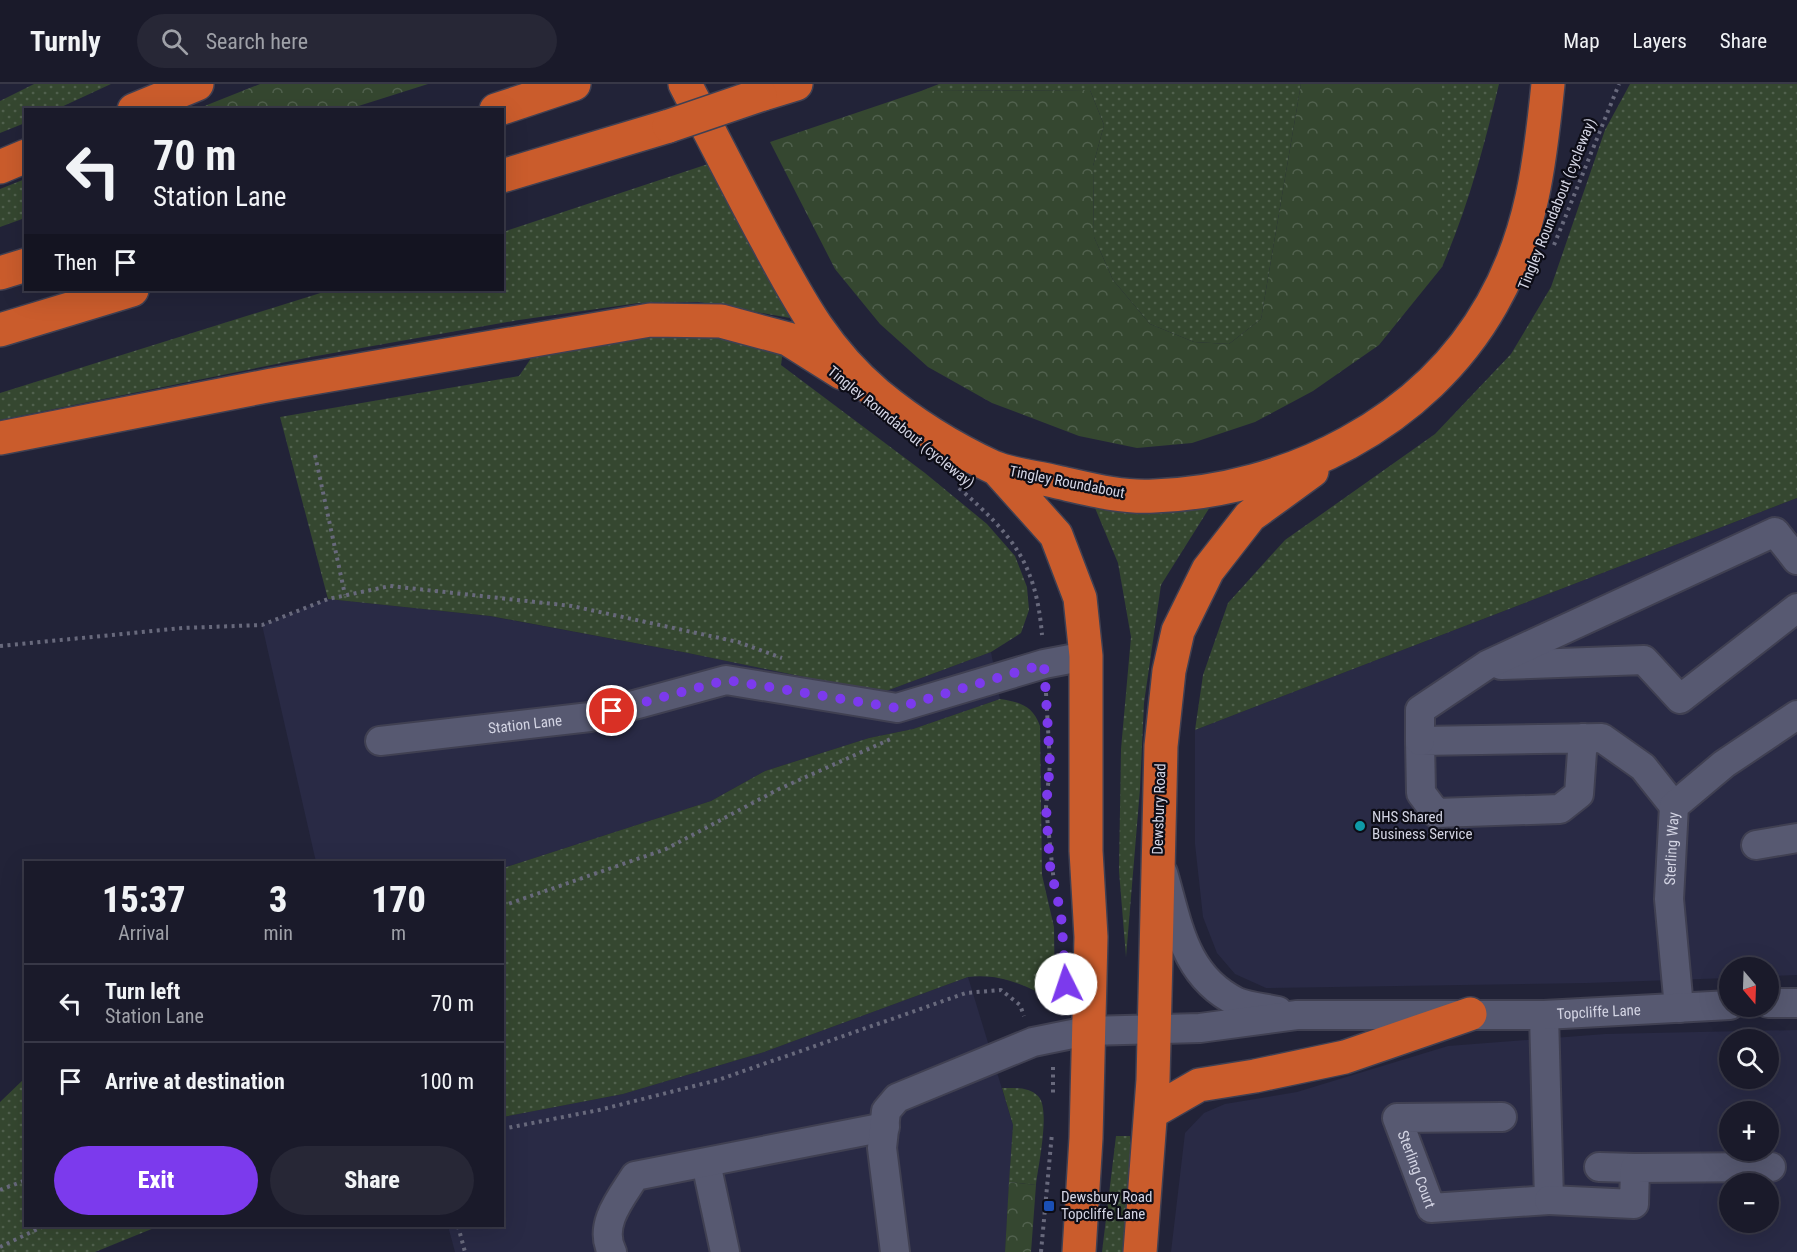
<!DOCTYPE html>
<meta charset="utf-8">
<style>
:root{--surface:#1a1a2a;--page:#272736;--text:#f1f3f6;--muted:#9fa1a8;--line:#383847;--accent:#7c3aed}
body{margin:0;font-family:"Roboto Condensed",sans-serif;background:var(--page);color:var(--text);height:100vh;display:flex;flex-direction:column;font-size:22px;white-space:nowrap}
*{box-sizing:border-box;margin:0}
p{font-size:20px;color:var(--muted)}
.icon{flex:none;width:33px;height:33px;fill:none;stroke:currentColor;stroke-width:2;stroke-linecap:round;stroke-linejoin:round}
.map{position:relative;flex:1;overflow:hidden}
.details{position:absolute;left:24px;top:777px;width:480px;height:366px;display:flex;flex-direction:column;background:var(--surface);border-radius:0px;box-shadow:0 6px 24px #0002,0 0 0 2px var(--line)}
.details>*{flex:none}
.hud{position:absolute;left:24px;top:24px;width:480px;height:183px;border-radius:0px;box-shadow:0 6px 24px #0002,0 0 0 2px var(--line);background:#1a1a2a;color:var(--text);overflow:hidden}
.needle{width:39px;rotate:161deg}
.controls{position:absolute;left:1719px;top:873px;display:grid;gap:12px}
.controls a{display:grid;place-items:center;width:60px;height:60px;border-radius:50%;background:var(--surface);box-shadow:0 6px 24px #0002,0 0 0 2px var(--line);font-size:30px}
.pin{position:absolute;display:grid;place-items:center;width:51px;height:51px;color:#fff;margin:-26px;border:3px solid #fff;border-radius:50%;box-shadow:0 2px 6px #0007}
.me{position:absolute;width:66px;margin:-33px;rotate:356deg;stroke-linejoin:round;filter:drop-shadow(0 0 4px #0008)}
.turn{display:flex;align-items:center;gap:21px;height:126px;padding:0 30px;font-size:27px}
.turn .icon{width:78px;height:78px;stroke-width:2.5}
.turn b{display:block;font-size:42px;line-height:51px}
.then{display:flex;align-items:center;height:57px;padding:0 30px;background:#0003;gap:12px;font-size:22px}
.eta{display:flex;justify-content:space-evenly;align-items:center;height:102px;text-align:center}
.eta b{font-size:36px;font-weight:800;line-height:42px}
.primary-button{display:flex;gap:12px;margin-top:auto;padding:12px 30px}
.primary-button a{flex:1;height:69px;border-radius:36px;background:var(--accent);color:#fff;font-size:24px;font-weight:800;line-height:69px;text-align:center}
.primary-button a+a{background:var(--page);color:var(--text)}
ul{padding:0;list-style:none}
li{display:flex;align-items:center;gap:18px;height:78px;padding:0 30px;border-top:2px solid var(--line)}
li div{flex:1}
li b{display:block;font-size:22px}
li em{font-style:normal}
header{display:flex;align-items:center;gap:36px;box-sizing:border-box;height:84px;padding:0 30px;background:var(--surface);border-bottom:2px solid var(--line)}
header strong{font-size:28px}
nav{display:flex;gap:33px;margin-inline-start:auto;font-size:21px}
.search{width:420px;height:54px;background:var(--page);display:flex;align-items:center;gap:15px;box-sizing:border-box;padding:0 21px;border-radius:33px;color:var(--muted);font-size:22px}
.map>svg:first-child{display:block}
.built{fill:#292a45;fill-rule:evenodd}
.grass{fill:url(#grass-dots)}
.forest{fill:url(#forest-crowns)}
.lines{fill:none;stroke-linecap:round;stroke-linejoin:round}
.minor-casing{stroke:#404052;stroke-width:32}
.highway-casing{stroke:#404052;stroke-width:36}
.path{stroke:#68697c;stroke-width:4;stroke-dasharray:3 4.5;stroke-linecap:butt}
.minor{stroke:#575971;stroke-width:28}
.highway{stroke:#ca5c2c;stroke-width:33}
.highway-bridge-casing{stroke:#404052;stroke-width:36;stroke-linecap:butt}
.highway-bridge{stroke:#ca5c2c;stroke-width:33}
.route{stroke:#7c3aed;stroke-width:10;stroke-dasharray:0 18}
.culture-dot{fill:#0f9aa8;stroke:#0d0d17;stroke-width:2}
.transit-dot{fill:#1a4fb4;stroke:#0d0d17;stroke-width:2}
.labels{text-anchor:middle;stroke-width:4.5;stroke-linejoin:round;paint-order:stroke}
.street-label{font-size:15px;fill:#d3d4e3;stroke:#0d0d17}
.poi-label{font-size:15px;fill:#d3d4e3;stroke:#0d0d17;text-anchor:start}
</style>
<header>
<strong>Turnly</strong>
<div class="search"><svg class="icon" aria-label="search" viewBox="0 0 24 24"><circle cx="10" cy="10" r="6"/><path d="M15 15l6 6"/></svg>Search here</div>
<nav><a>Map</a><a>Layers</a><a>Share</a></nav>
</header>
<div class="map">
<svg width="1797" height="1168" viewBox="0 0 1797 1168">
<defs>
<pattern id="grass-dots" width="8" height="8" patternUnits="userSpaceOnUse" patternTransform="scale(1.5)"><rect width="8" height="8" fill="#354730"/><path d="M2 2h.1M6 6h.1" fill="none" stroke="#51614e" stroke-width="1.8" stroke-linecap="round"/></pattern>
<pattern id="forest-crowns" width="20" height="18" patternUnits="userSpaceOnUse" patternTransform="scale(1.5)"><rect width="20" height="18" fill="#354730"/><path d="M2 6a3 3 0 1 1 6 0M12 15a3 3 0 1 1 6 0" fill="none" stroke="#51614e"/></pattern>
</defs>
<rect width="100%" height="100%" fill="#222338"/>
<path class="built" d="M1797 414V891L1769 892 1768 884H1730L1729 894 1587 899 1266 904 1235 890 1217 869 1203 833 1195 760V646Z
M328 515 489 532 683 568 881 609 991 568 1000 615 913 645 869 654 765 687 711 717 503 784 502 778H316L262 541Z
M968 893 1013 1041 1005 1168H455L448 1142H502L503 1033 623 1010 761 969Z
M1797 946V1168H1171L1185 1049 1204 1029 1225 1020 1297 1008 1448 962 1605 950ZM1730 956H1768V994H1730ZM1730 1028H1768V1066H1730ZM1730 1100H1768V1138H1730Z"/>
<path class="grass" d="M34 0H111L57 25 26 26 25 39 0 49V17Z
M939 0H1301L1261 235 1229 260 1194 258 1150 240 1113 196 1094 153 1093 82 1104 41 1090 6 921 7Z
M1442 0H1499C1484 63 1468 123 1442 183Z
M1630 0H1797V414L1195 646 1203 591 1228 519 1285 456 1435 350 1511 270 1551 203 1605 46Z
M711 79 790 234 699 218 639 219 519 236 311 273 0 336V309L330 206H502L503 148Z
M25 95V134L0 143V105Z
M652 252 721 253 783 267 781 281 925 389 987 440 1015 472 1027 503 1029 526 1021 549 991 568 881 609 683 568 490 532 328 515 280 333 519 292 536 267Z
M1220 407 1161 501 1144 619 1140 705 1126 873 1119 787 1121 665 1131 553 1118 479 1090 412Z
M1000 615C1020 618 1033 622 1040 642L1042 791 1054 843 1055 917C1027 902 1001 889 968 893L761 969 623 1010 503 1033V784L711 717 765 687 869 654 913 645Z
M25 994 26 1142H159L95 1168H0V1018Z
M1002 1004C1015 1004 1029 1003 1038 1012 1051 1024 1038 1083 1036 1101L1009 1098 1013 1041Z
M1116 1052H1130L1132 1100 1123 1168H1102Z"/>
<path class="forest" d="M260 0H428L349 25H197Z
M1301 0H1442V183L1379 261 1313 307 1255 338 1192 359 1137 364 1079 352 992 319 928 283 880 240 835 185 770 58 921 7 1090 6 1104 41 1093 82 1094 153 1113 196 1150 240 1194 258 1229 260 1261 235Z
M1009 1098 1036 1101 1031 1168H1005Z"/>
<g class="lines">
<defs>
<g id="minor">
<path d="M1501 581 1644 576 1680 615 1797 524"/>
<path d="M1583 654 1579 710 1560 725 1436 729 1421 709 1420 657 1602 654 1643 683 1674 722"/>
<path id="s1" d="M380 657 590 633 726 596 897 624 1044 580 1086 572"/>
<path d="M1420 657V626L1487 581 1775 448 1797 476"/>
<path d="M1756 761 1797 754"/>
<path d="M1163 789C1178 840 1184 892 1237 918 1249 923 1265 924 1278 927"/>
<path d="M1768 919H1797"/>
<path id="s2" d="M1679 924 1669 815 1674 722 1724 680 1797 631"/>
<path id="s3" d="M1502 1033 1397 1034 1431 1124 1549 1116 1544 931"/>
<path d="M706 1079 725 1168"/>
<path d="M1599 1083 1635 1084"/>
<path d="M1549 1116 1634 1120 1635 1084 1771 1083"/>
<path d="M612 1168C598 1141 621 1114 635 1092L885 1043"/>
<path id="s4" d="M895 1168 882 1064 886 1027 897 1014 1033 958 1087 947 1200 944 1297 931H1544L1730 921"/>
</g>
<path id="highway" d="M685 0C712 52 739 105 767 157 799 216 824 265 877 310 912 339 952 364 993 383 1012 391 1036 393 1057 398 1088 405 1121 414 1154 412 1288 407 1425 339 1492 220 1532 150 1540 79 1548 0
M760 11 796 0
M134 26 197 0
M496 26 574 0
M0 83 26 72
M502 92 669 42
M0 189 26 181
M0 246 132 206
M0 354 272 301 650 236 721 237 788 255 842 289
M996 384 1056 451 1080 514 1086 572V767L1091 853 1086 1054 1079 1168
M1152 1028 1199 1001 1255 992 1345 973 1470 930
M1140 1168 1153 996 1161 662 1169 587 1178 547 1208 486 1250 432 1312 387"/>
</defs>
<use href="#minor" class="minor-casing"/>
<use href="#highway" class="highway-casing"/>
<path class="path" d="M1554 161 1619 0
M315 371 345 511
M959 404C1012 451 1036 478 1042 551
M0 562 183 544 262 541 328 515 390 502 572 522 738 558 782 574
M1046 609 1050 680 1046 723 1054 799
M502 822 666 765 779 705 893 654
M1053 983V1009
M502 1045 599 1026 718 996 966 909 1001 906 1020 921 1024 932
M0 1106 26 1096
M458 1142 465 1168
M0 1163 44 1142
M1041 1168 1052 1049"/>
<use href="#minor" class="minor"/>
<use href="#highway" class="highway"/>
<defs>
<path id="highway-bridge" d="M669 42 760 11"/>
</defs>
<use href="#highway-bridge" class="highway-bridge-casing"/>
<use href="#highway-bridge" class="highway-bridge"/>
</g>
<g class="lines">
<path class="route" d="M612 627 726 596 897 624 1044 580 1050 680 1046 723 1050 782 1061 830 1066 900"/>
</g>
<circle class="culture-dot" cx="1360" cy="742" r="6"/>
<rect class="transit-dot" x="1043" y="1116" width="12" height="12" rx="3"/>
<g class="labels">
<g class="street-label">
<text transform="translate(1557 120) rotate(-68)" y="5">Tingley Roundabout (cycleway)</text>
<text transform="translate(901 343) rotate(39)" y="5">Tingley Roundabout (cycleway)</text>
<text transform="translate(1067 398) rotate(11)" y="5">Tingley Roundabout</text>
<text dy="5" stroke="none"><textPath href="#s1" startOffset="146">Station Lane</textPath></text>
<text transform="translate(1159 725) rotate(-88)" y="5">Dewsbury Road</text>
<text dy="5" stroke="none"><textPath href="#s2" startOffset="160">Sterling Way</textPath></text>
<text dy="5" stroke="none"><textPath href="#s4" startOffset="874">Topcliffe Lane</textPath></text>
<text dy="5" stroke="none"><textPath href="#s3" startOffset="160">Sterling Court</textPath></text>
</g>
<g class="poi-label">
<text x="1372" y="738">NHS Shared<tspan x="1372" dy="17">Business Service</tspan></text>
<text x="1061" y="1118">Dewsbury Road<tspan x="1061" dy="17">Topcliffe Lane</tspan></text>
</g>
</g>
</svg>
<div class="controls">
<a><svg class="needle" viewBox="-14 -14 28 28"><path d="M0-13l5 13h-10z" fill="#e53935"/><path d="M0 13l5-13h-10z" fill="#9fa1a8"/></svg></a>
<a><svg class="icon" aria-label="search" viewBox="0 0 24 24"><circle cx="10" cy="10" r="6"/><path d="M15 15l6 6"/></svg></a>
<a>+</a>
<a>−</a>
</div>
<div class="pin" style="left:612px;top:627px;background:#d93025"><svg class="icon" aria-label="arrive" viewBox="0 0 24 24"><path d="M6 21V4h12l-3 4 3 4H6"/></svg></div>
<svg class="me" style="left:1066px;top:900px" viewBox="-20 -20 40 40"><circle r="19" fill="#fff"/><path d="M0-13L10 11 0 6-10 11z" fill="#7c3aed"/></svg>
<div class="hud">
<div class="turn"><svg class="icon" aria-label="left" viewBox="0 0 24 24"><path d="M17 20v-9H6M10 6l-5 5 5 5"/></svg><div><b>70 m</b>Station Lane</div></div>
<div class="then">Then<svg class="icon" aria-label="arrive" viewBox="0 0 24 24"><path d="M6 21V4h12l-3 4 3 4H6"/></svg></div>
</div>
<section class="details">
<div class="eta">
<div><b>15:37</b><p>Arrival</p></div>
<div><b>3</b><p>min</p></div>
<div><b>170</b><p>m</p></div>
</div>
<ul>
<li><svg class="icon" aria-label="left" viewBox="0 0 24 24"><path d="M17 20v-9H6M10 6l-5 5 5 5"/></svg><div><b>Turn left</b><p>Station Lane</p></div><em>70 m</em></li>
<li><svg class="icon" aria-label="arrive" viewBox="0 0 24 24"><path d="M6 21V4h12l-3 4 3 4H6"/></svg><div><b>Arrive at destination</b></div><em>100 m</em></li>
</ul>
<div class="primary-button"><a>Exit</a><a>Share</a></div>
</section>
</div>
